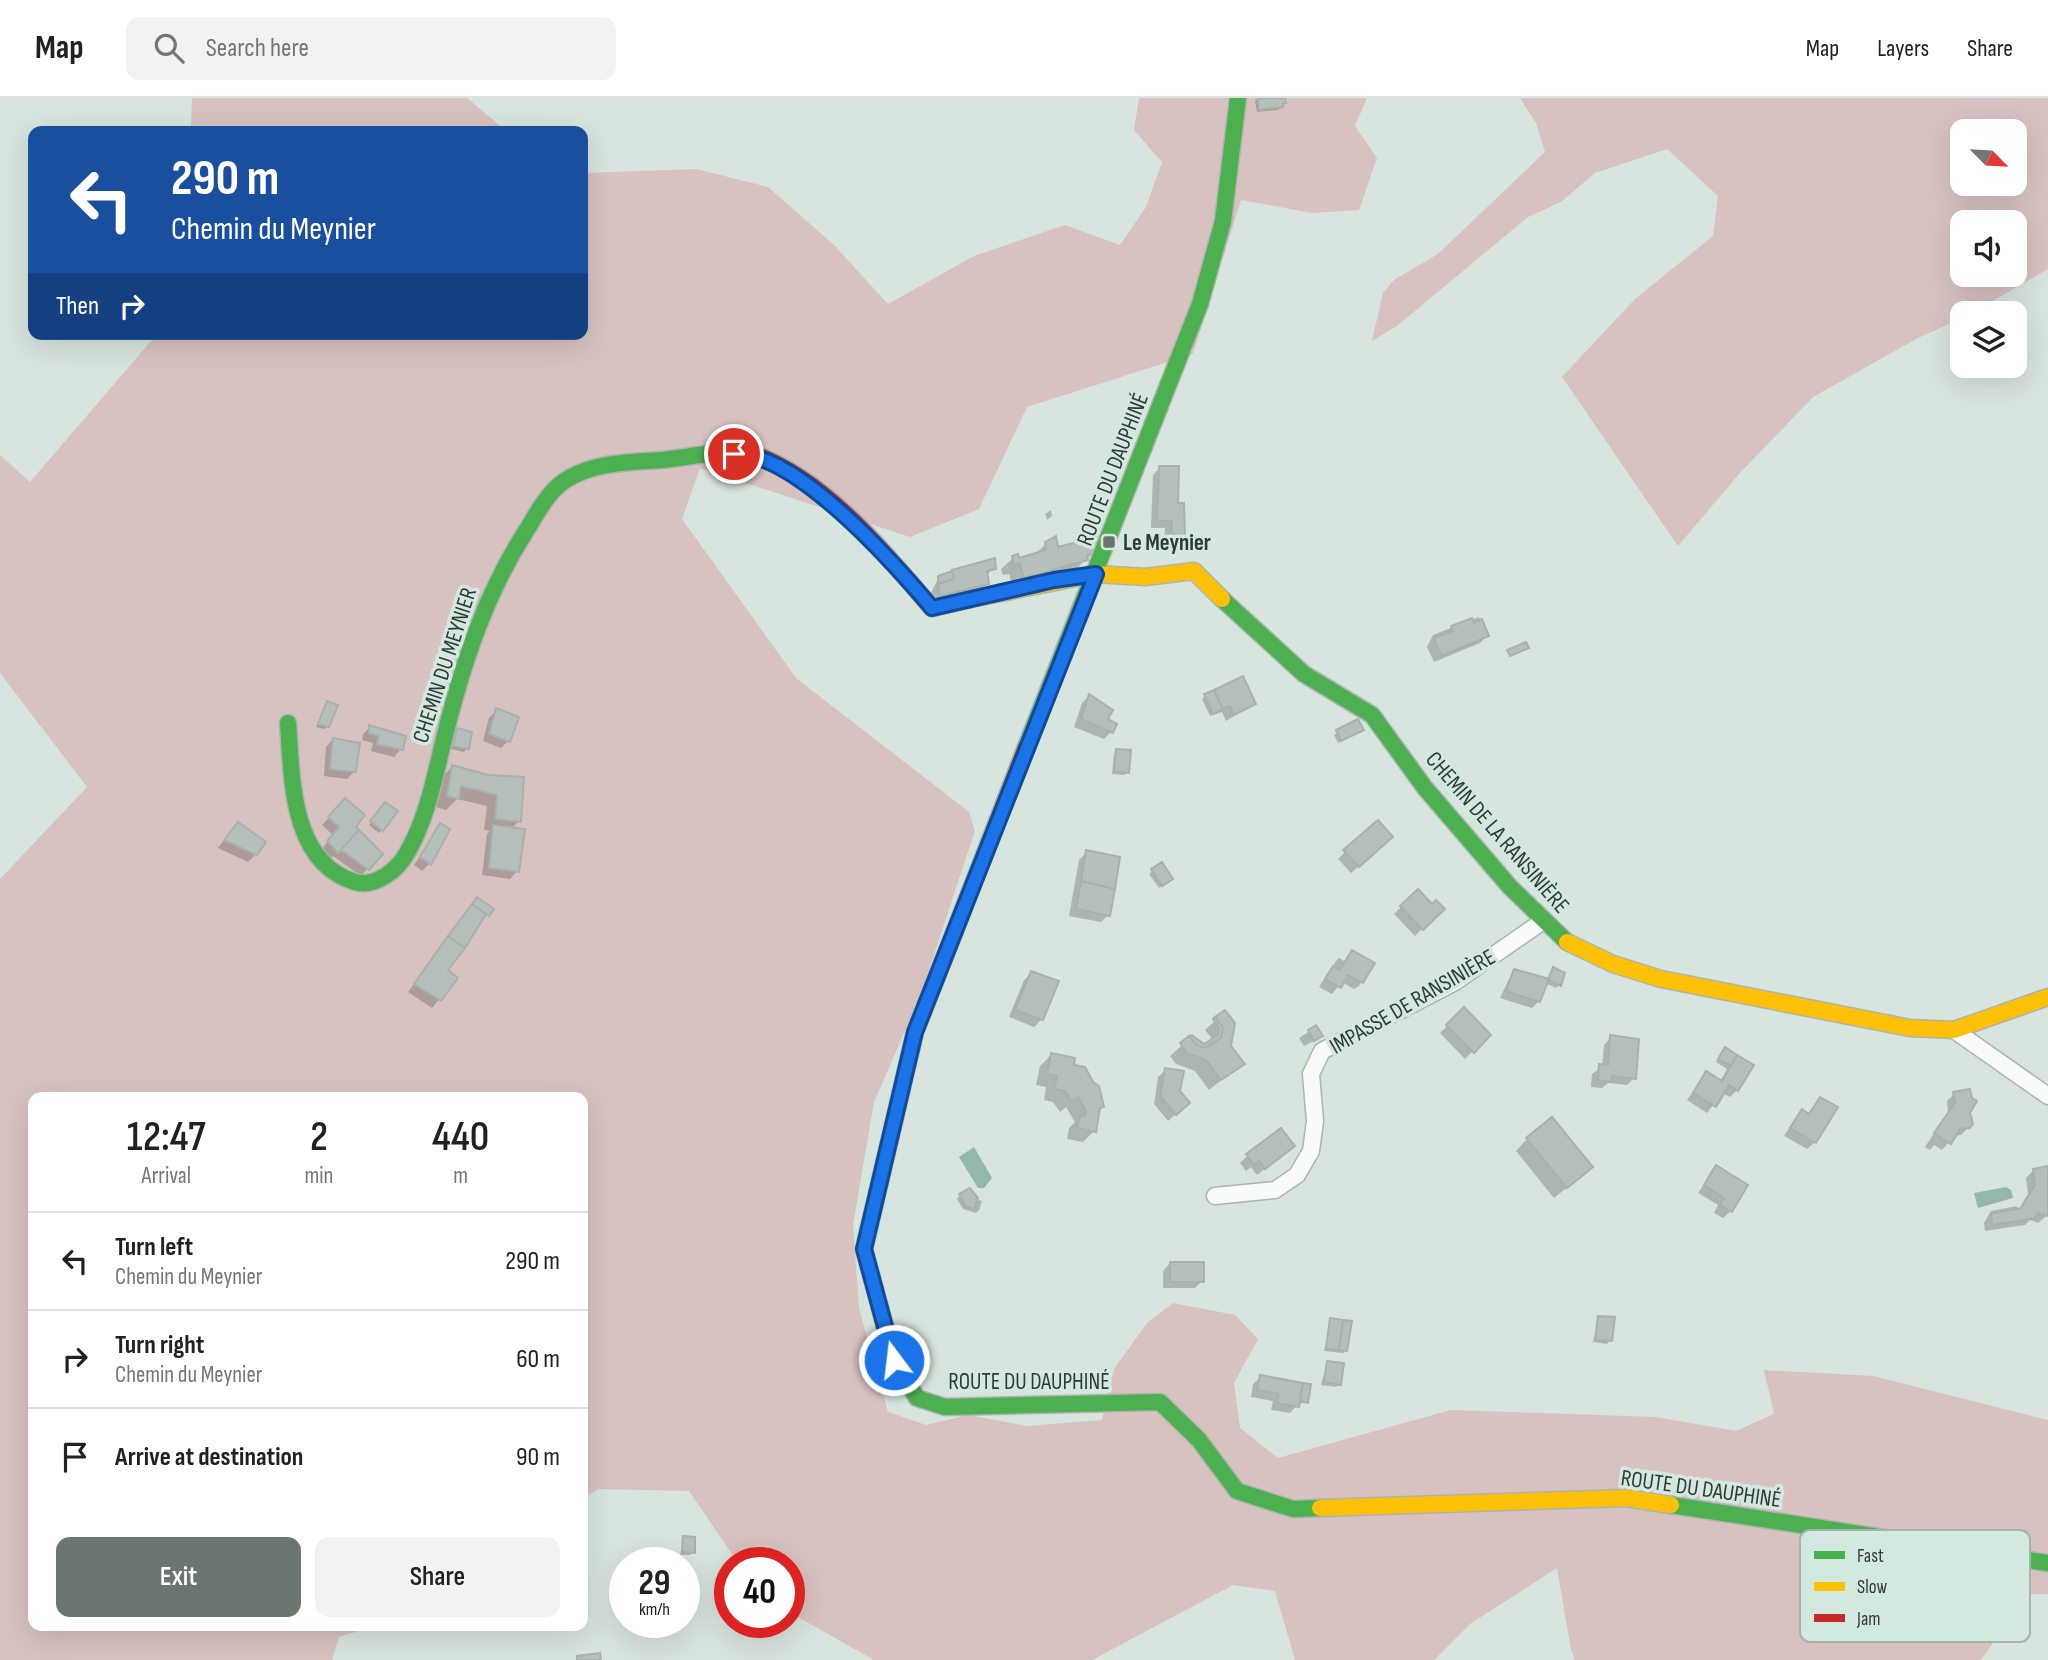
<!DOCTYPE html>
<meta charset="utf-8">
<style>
:root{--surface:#fff;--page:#f2f2f2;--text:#202124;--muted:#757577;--line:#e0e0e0;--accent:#6b7671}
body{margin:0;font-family:"Sofia Sans Condensed",sans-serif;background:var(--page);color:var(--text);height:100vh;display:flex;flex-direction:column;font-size:26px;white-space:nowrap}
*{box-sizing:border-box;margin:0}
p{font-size:23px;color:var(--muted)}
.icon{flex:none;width:38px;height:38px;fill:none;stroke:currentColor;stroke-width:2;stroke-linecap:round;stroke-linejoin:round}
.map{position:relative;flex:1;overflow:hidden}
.details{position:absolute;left:28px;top:994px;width:560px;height:539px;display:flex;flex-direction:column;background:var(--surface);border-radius:14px;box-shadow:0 7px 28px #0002}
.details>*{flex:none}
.top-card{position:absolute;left:28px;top:28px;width:560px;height:214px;border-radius:14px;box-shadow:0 7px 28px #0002;background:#1a4fa0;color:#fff;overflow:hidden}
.needle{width:46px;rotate:114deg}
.fabs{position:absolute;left:1950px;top:21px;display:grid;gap:14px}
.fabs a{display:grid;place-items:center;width:77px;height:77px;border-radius:14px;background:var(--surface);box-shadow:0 7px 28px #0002;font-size:35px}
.speed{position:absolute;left:609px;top:1449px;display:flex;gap:14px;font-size:35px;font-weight:700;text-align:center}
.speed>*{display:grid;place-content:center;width:91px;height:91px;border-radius:50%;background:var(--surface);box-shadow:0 7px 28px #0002;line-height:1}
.speed small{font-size:18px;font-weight:400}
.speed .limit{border:10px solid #d22;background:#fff;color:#111}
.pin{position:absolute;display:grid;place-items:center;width:60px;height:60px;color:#fff;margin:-30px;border:4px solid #fff;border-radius:50%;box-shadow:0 2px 7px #0007}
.me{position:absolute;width:77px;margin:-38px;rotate:345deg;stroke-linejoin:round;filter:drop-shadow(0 0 5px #0008)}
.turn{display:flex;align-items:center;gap:24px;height:147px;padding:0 28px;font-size:32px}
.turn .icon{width:91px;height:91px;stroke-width:2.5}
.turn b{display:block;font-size:49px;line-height:60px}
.then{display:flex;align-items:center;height:66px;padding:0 28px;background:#0003;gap:14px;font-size:26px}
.eta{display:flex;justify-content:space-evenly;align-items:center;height:119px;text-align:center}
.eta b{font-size:42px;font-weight:600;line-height:49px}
.primary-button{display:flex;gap:14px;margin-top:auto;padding:14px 28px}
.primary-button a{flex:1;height:80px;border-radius:14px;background:var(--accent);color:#fff;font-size:28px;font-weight:600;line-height:80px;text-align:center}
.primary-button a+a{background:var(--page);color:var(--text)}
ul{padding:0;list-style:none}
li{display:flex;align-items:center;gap:21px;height:98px;padding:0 28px;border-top:2px solid var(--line)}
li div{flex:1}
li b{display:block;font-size:26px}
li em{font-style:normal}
header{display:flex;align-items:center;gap:42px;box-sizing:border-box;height:98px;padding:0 35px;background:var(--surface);border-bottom:2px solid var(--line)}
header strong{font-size:33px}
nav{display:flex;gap:38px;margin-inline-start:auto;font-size:24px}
.search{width:490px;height:63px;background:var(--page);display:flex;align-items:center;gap:18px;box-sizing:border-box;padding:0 24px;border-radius:14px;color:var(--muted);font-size:26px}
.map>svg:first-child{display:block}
.forest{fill:#d7c2c0;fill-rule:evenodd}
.water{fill:#93b7a9}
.shadow{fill:#0003}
.building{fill:#b6c0bb;stroke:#a8b1ad;stroke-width:2}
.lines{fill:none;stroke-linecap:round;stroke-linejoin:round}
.street-casing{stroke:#abb5b0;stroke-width:19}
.fast-casing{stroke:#abb5b0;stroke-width:19}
.slow-casing{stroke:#abb5b0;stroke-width:19}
.jam-casing{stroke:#abb5b0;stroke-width:19}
.street{stroke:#f9fbfa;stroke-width:16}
.fast{stroke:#4caf50;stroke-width:16}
.slow{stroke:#ffc107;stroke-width:16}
.jam{stroke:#c62828;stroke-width:16}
.route-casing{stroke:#114b97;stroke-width:18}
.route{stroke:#1a73e8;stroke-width:12}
.poi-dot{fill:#6b7671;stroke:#d3e9df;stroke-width:2.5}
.labels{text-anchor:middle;stroke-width:7;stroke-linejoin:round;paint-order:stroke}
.street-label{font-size:23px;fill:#313a36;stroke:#d3e9df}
.poi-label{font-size:23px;font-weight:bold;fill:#313a36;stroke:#d3e9df;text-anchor:start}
.key{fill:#d3e9df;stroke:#a2b4ac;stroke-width:2}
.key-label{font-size:19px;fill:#313a36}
</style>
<header>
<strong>Map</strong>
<div class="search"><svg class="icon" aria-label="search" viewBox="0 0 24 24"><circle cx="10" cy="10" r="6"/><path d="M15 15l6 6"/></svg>Search here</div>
<nav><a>Map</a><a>Layers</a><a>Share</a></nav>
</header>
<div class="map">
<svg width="2048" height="1562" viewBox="0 0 2048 1562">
<rect width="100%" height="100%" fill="#d8e4de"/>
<path class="forest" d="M192 0H467L506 33H191Z
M1139 0H1367L1355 28 1377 60 1359 112 1312 115 1241 102 1193 256 1027 309 979 411 910 439 700 370 682 421 796 580 969 714 975 733 921 896 874 1004 853 1127 859 1210 888 1314 926 1327 968 1317 1027 1328 1102 1322 1114 1271 1147 1225 1173 1205 1235 1217 1258 1241 1234 1285 1240 1330 1278 1360 1451 1312 1656 1319 1736 1333 1774 1316 1764 1272 1873 1278 2048 1322V1496H2028L1981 1562H1575L1571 1552 1557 1470 1470 1526 1434 1562H1295L1275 1493 1233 1487 1092 1562H874L789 1514V1465H738L689 1393 599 1391 583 1400V999H33V1528H374L339 1539 332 1562H0V781L87 689 0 575V357L30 384 157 236H583V75L697 71 768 89 834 147 888 206 974 158 1065 127 1120 147 1146 109 1162 64 1134 32Z
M1520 0H2048V171L1972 215H1962V220L1918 240 1813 299 1739 376 1678 448 1562 279 1635 201 1713 138 1718 98 1667 51 1595 75 1561 104 1528 119 1397 228 1372 243 1383 195 1394 182 1438 156 1545 54 1536 25ZM1962 33H2014V86H1962ZM1962 124H2014V177H1962Z"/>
<path class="water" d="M974 1049 992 1080 984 1090H978L959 1059Z
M2006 1089 2011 1092 2013 1100 1978 1110 1974 1095Z"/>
<path class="shadow" d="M1258 0H1283L1282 8 1278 12 1257 14 1255 3Z
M1160 370 1183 436 1175 443H1164L1165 430H1151L1153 377Z
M1051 412 1052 418 1047 422 1045 416Z
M1046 446 1057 451 1094 454 1074 473 1013 490 1009 476 1003 477 1001 471 1013 460 1018 462 1034 457Z
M994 470 986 478 933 504 931 495 939 479 953 473Z
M1479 519 1487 538 1480 545 1434 564 1427 549 1433 537Z
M1089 598 1111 634 1104 641 1074 629 1082 605Z
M1205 598 1254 606 1226 623 1222 614 1210 618 1202 601Z
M327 605 328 628 324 631 316 629Z
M497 612 508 643 501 650 483 643 489 620Z
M1357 624 1358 634 1338 645 1334 637Z
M370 629 401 651 394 659 371 653 373 645 362 642 363 636Z
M455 635 467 650 464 654 451 651Z
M333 641 354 674 347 681 324 678 326 649Z
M1117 653 1127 674 1124 677 1112 676 1114 656Z
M452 669 487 678 519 723 511 731 517 773 510 781 482 777 487 736 490 733 484 732 487 708 457 701 446 712 436 709 441 680Z
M382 709V732L379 735 369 727Z
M338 710 380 756 361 778 333 758 330 761 321 752 333 737 322 727Z
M440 727 429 766 422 773 414 767Z
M231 733 256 756 248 764 218 750Z
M1384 746 1351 775 1338 761 1345 754Z
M1087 754 1108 817 1101 824 1069 818 1079 762Z
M1161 767 1168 784 1159 790 1149 776Z
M1418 793 1432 808 1442 811 1415 838 1394 816Z
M474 804 488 817 483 818 445 872 456 880 432 910 408 894Z
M1352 854 1372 866 1359 888 1354 891 1342 884 1332 896 1319 889 1336 863 1339 860 1344 863Z
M1553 871 1559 887 1556 890 1545 885 1539 903 1532 910 1500 900 1509 881 1517 873 1547 883Z
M1032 875 1056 884 1042 921 1034 929 1009 919 1024 882Z
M1464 911 1489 937 1465 961 1440 935Z
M1217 921 1229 948 1242 966 1209 992 1195 973 1176 966 1170 958 1189 941 1204 948 1213 942 1205 932Z
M1316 929 1318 941 1304 948 1299 940Z
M1611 939 1634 980 1627 987 1608 985 1602 990 1591 989 1592 976 1602 969 1604 947Z
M1722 955 1752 968 1737 992 1730 999 1722 995 1707 1015 1687 1002 1706 975 1720 984 1727 971 1716 964Z
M1051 957 1102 1008 1098 1012 1094 1033 1083 1044 1067 1041 1069 1030 1075 1024 1066 1009 1060 1014 1053 1004 1044 1002 1046 989 1036 987 1040 968Z
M1166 972 1179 994 1180 1012 1168 1023 1154 1006 1158 979Z
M1954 996 1968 1015 1969 1029 1961 1037 1954 1038 1942 1052 1934 1047 1930 1052 1925 1049 1948 1014 1947 1003Z
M1820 1001 1815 1044 1807 1051 1784 1038 1795 1021 1802 1014 1808 1017Z
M1527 1041 1579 1080 1554 1100 1516 1053Z
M1293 1048 1257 1077 1251 1069 1246 1073 1240 1065 1247 1058Z
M1716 1069 1731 1113 1723 1120 1714 1115 1718 1107 1698 1095Z
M2034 1072 2048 1074V1117L2038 1125 2030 1122 2025 1127 1985 1133 1984 1125 1991 1113 2017 1108V1114L2028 1096 2026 1080Z
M960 1097 982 1103 979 1112 976 1115 963 1111 957 1101Z
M1170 1165 1202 1183 1195 1190H1163V1173Z
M1599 1220 1610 1242 1607 1246 1593 1244Z
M1331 1222 1346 1252 1343 1255 1324 1253Z
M1327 1265 1339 1286 1336 1289 1321 1287Z
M1261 1279 1306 1304 1298 1306 1290 1315 1271 1312 1273 1303 1251 1299 1253 1286Z
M684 1440 693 1454 690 1457H680Z"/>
<path class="building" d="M1258 0H1285L1286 5H1283V9L1259 12Z
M1159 368H1179L1178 405H1184L1185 437 1171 436 1172 423H1157Z
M1056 438 1058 449 1102 438 1096 455 1087 457 1088 462 1024 480 1020 466 1014 467 1012 458 1018 456 1019 460 1046 452 1045 444Z
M995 460 996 471 987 473 989 486 940 498 938 486 954 481 952 472Z
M952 473 954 481 938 486V478Z
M1472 520 1474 525 1482 521 1489 538 1441 558 1434 540 1453 533 1451 528Z
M1526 544 1529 550 1510 558 1507 552Z
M1243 578 1256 606 1234 617 1230 608 1223 611 1214 592Z
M1214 592 1223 611 1213 616 1204 596Z
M1089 596 1113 612 1108 621 1117 626 1113 635 1081 621Z
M327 603 338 607 329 629 318 626Z
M496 610 519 619 510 644 489 636Z
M1358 621 1364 632 1341 643 1336 632Z
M369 627 406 638 403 652 377 646 379 638 369 635Z
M457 630 472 634 469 651 453 648Z
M333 640 360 645 356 674 330 671Z
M1116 651 1131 652 1129 675 1114 674Z
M452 667 488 677 524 679 521 724 495 721 497 697 461 688 459 701 447 698Z
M345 700 365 717 356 729 359 732 338 755 327 743 339 729 328 719Z
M385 704 398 713 383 733 370 723Z
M1378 722 1393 739 1359 769 1343 752Z
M238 724 266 744 257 757 224 742Z
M440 725 450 731 431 767 420 759Z
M493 727 525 731 519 774 489 770Z
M359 732 383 756 369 772 341 752Z
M1086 752 1120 759 1115 791 1081 783Z
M1162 764 1173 781 1162 788 1151 771Z
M1081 783 1115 791 1110 818 1076 811Z
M1418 791 1432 806 1436 802 1445 811 1423 832 1400 808Z
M477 799 494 811 489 818 472 806Z
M472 806 486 816 465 850 448 838Z
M448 838 465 850 448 872 458 880 441 903 414 886Z
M1352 852 1375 865 1363 885 1348 877 1341 890 1325 881 1333 868 1340 872Z
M1553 869 1565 875 1561 888 1548 882Z
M1514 871 1549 881 1540 904 1506 893Z
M1031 873 1059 883 1043 922 1015 912Z
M1464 909 1491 937 1474 955 1446 927Z
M1225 912 1235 925 1231 948 1245 966 1221 982 1206 962 1187 955 1180 945 1189 938 1196 947 1205 950 1221 940 1223 930 1215 919Z
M1215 919 1223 930 1221 940 1205 950 1196 947 1189 938 1192 937 1204 946 1218 937 1219 930 1213 921Z
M1316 927 1323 938 1314 943 1308 932Z
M1610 937 1639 941 1636 981 1612 978 1611 984 1598 982 1599 966 1608 967Z
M1725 949 1737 957 1731 968 1718 961Z
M1051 955 1075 960 1074 967 1085 969 1093 984 1099 988 1104 1009 1100 1010 1096 1034 1077 1030 1080 1017 1085 1018 1086 1013 1078 999 1072 1004 1065 993 1054 991 1057 978 1047 976Z
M1737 957 1754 967 1738 993 1729 987 1716 1009 1693 995 1706 973 1722 983Z
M1165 970 1184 973 1180 993 1190 1005 1176 1017 1160 998Z
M1970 991 1972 1000 1977 1003 1970 1015 1973 1026 1970 1030 1960 1031 1951 1046 1934 1035 1955 1005 1953 994Z
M1820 999 1838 1009 1816 1045 1790 1030 1802 1011 1809 1016Z
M1552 1019 1593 1069 1567 1090 1526 1040Z
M1281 1030 1295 1048 1265 1071 1259 1063 1254 1067 1246 1056Z
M1716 1067 1748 1087 1732 1114 1720 1107 1724 1100 1704 1087Z
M2048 1068V1118L2038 1115 2035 1120 1992 1127 1991 1116 2021 1110 2035 1087 2033 1071Z
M970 1090 978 1100 974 1111 966 1109 959 1096Z
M1170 1164H1204V1184H1170Z
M1598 1218 1615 1219 1612 1243 1595 1242Z
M1330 1220 1343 1222 1339 1252 1326 1251Z
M1343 1222 1352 1223 1347 1253 1339 1252Z
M1327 1263 1344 1265 1341 1287 1324 1284Z
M1260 1277 1303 1285 1299 1309 1277 1305 1279 1296 1257 1292Z
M1303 1285 1311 1286 1308 1305 1300 1303Z
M683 1438 695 1439V1455L682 1454Z
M600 1555 601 1562H577V1558Z"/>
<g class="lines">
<defs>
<path id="street" d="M1954 932 2048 998
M1215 1098 1275 1092 1297 1077 1311 1053 1315 1023 1311 976 1322 953 1455 884 1543 823"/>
<path id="fast" d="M1222 501 1304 576 1372 617 1425 690 1510 789 1567 844
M288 625C292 681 291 765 355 784 376 790 398 771 407 755 429 717 436 671 447 629 465 559 487 494 526 433 538 414 549 391 569 380 597 364 631 364 662 362 692 359 722 351 752 355
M1026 649 1200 206 1223 123 1238 0
M954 835 915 934 864 1151 894 1262 917 1300 945 1309 1160 1304 1199 1342 1237 1393 1293 1411 1320 1410
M1671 1407 2048 1465"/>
<path id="slow" d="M970 501 1096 476 1145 479 1194 473 1222 501
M1567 844 1613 866 1661 881 1910 930 1954 932 2048 899
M1320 1410 1626 1400 1671 1407"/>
<path id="jam" d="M752 355C826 381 882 452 932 510L970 501
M954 835 1026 649"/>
</defs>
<use href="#street" class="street-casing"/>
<use href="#fast" class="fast-casing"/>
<use href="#slow" class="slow-casing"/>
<use href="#jam" class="jam-casing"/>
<use href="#street" class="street"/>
<use href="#fast" class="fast"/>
<use href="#slow" class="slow"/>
<use href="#jam" class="jam"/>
</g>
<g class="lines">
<defs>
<path id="route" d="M734 356C795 353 893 464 932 510L1054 482 1096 476 915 934 864 1151 894 1262"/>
</defs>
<use href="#route" class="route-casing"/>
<use href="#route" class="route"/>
</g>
<rect class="poi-dot" x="1102" y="437" width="14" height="14" rx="3.5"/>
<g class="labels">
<g class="street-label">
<text transform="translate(1112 371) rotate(-69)" y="8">ROUTE DU DAUPHINÉ</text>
<text transform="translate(444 567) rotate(-72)" y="8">CHEMIN DU MEYNIER</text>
<text transform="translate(1498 734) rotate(49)" y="8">CHEMIN DE LA RANSINIÈRE</text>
<text transform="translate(1412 903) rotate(-30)" y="8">IMPASSE DE RANSINIÈRE</text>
<text x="1029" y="1291">ROUTE DU DAUPHINÉ</text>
<text transform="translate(1701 1390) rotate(8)" y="8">ROUTE DU DAUPHINÉ</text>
</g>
<g class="poi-label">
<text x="1123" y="452">Le Meynier</text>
</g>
</g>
<rect x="1800" y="1432" width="230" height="112" rx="10" class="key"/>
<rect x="1814" y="1453" width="31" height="8" fill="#4caf50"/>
<rect x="1814" y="1484" width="31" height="9" fill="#ffc107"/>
<rect x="1814" y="1516" width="31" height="8" fill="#c62828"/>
<g class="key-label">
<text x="1857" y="1464">Fast</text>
<text x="1857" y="1495">Slow</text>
<text x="1857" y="1527">Jam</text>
</g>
</svg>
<div class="fabs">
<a><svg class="needle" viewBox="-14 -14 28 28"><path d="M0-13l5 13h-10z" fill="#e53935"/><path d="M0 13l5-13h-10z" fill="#757577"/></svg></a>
<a><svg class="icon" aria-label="sound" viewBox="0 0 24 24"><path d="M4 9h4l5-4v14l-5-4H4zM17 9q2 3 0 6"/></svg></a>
<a><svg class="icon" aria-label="layers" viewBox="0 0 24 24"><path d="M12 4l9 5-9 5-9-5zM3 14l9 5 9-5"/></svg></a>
</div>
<div class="speed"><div>29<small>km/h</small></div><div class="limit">40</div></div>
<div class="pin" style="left:734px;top:356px;background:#d93025"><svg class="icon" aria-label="arrive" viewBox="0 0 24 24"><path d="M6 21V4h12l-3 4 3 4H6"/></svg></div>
<svg class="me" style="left:894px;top:1262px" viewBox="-20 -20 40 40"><circle r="17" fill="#1a73e8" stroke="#fff" stroke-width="3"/><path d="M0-11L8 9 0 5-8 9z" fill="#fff"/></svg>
<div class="top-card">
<div class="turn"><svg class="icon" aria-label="left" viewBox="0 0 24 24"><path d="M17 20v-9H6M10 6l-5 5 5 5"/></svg><div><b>290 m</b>Chemin du Meynier</div></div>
<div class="then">Then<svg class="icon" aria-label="right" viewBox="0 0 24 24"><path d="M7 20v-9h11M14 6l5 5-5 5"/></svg></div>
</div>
<section class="details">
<div class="eta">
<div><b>12:47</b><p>Arrival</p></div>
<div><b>2</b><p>min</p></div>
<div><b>440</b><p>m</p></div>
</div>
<ul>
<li><svg class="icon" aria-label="left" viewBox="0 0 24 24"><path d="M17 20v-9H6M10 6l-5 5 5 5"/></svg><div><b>Turn left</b><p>Chemin du Meynier</p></div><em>290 m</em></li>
<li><svg class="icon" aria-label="right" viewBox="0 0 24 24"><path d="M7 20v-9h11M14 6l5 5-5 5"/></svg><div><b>Turn right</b><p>Chemin du Meynier</p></div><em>60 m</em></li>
<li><svg class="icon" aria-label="arrive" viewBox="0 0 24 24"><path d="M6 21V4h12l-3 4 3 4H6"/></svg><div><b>Arrive at destination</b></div><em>90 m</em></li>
</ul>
<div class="primary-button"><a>Exit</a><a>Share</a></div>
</section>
</div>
